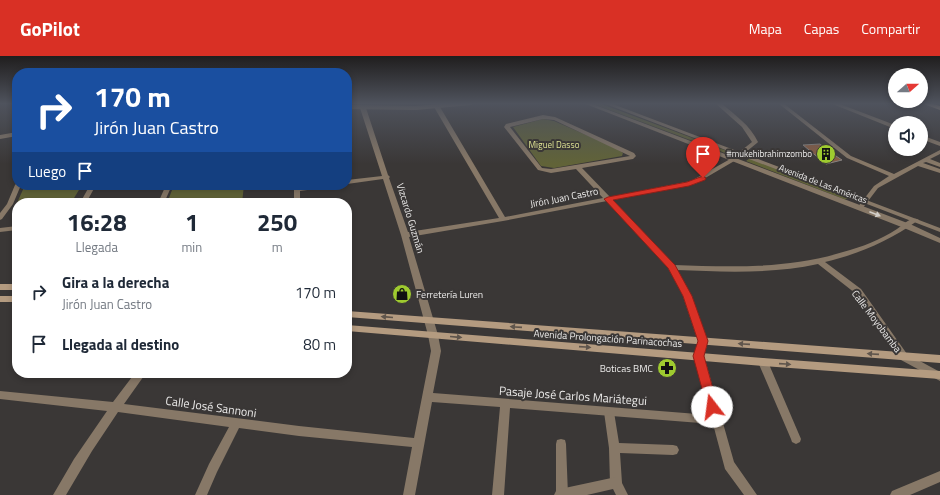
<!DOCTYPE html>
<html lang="es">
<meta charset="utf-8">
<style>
:root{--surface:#fff;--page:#f6f6f7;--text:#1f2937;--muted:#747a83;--accent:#d93025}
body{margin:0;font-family:"Titillium Web",sans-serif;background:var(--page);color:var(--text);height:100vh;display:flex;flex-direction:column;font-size:15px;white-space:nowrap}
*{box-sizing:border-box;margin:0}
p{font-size:13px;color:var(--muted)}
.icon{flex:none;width:22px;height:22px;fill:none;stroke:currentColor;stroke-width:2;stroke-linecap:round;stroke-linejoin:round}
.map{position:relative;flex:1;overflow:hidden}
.sheet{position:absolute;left:12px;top:142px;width:340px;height:180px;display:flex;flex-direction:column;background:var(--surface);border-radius:16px;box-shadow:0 2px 6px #0003}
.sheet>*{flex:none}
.guide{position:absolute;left:12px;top:12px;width:340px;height:122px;border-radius:16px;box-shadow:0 2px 6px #0003;background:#1a4fa0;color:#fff;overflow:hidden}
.needle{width:26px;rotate:69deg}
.tools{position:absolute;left:888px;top:12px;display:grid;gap:8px}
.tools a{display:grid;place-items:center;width:40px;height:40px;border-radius:50%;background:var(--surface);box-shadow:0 2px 6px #0003;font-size:20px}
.pin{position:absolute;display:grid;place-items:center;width:34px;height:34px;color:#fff;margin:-41px -17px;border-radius:50% 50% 50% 0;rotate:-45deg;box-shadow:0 0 4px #0007}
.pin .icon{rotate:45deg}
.me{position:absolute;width:44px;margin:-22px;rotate:345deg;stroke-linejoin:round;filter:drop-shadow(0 0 3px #0008)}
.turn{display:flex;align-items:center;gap:14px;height:84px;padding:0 16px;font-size:18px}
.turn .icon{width:52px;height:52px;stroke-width:2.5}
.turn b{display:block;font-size:28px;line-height:34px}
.then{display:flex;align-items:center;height:38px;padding:0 16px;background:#0003;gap:8px;font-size:15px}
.eta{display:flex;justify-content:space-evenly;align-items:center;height:68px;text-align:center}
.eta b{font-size:24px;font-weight:700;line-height:28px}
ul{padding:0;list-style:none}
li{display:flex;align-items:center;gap:12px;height:52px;padding:0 16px}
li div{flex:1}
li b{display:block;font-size:15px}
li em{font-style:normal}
header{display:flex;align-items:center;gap:24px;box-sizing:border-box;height:56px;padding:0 20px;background:var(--accent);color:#fff}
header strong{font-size:19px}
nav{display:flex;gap:22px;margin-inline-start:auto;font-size:14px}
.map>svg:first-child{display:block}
.green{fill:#616338}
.building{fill:#895d43;stroke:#888583}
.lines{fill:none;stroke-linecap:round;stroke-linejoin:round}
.pedestrian{fill:#877867;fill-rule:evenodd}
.minor{fill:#877867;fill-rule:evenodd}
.tertiary{fill:#877867;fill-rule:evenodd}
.secondary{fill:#b49b80;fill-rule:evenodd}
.primary{fill:#d6b694;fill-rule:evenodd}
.oneway{fill:#d2cec8}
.oneway2{fill:#5f554c}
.route{fill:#d93025;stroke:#8d1f18}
.labels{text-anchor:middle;stroke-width:4;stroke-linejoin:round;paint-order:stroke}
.far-park-label{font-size:9px;fill:#dde192;stroke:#3a3736}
.far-poi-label{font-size:9px;fill:#ebeae9;stroke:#3a3736;text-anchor:end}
.far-street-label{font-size:9px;fill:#ebeae9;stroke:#3a3736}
.street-label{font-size:10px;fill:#ebeae9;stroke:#3a3736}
.poi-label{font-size:10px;fill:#ebeae9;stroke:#3a3736;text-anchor:start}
.near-street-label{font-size:12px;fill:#ebeae9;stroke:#3a3736}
</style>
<header>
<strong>GoPilot</strong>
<nav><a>Mapa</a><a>Capas</a><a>Compartir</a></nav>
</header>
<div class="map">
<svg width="940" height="439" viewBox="0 0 940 439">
<rect width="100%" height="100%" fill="#3a3736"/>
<path class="green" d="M591 47H599L727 95 725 97Z
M543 63 554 65 616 92 623 97 622 100 554 112 541 110 513 71Z
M750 102 847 139 848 141 847 143H844L746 105Z
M25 129H82L71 147H17Z
M174 129H244L242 147H167Z"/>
<path class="building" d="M820 88 827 94 842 104 826 108 803 89Z
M405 230 409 243 398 246 394 233Z"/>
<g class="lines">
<path class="pedestrian" d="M609 352 613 353 614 356 619 387 673 389 677 390 679 394 677 398 673 399 620 397 622 427 620 431 616 433 612 431 610 427 609 392 604 356 605 353Z
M561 383 565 384 566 388 568 439H556V388L557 384Z"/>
<path class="minor" d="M715 47H721C735 59 750 69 758 86L757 87 736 104 695 128 613 144 674 209C731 211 789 213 843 196 862 191 880 184 897 173 903 169 910 161 917 163L919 164 917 165C889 185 859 198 825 206L861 233 907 298 940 316V325L901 304 855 237 818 208C772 218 724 216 677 214L691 240 708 285 704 300 734 406 757 439H744L725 413 713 368 510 352 504 439H492L500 351 432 346 415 439H403L412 391 299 380 239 372 217 416 207 439H195L209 408 229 371 118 356 92 395 66 439H53L74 403 107 355 0 343V335L113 346 135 317H146L124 348 299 370 414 382 431 295 428 279 401 179 383 123 347 128V124L382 120 360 52 361 51 366 52 388 119 390 121 389 122 408 176 499 162 434 51 435 50 440 51 505 161 603 142 576 113 551 117 538 114 504 71 506 68 543 59 555 61 634 97 636 100 633 103 582 112 610 141 691 125 732 102 752 86 742 71ZM543 63 554 64 630 100 551 113 542 112 510 71ZM607 145 669 212 683 240 698 285 694 300 710 359 433 337 441 295 438 279 409 181 503 165Z
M778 47H783L851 100 894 118 940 94V98L930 103 940 107V111L926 106 923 107 940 113V117L918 110 878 132 862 153H858L857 152 874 130 889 120 847 102Z
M830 47H837L895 69V73Z
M17 76V80L0 83V79Z
M921 79 940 86V90L921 83Z
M17 127V129H21L13 148 2 163 0 164V157L7 148 15 129Z
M90 129H96L86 147H80Z
M166 129H172L164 147H158Z
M294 129H300V132L317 129H332L329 131 300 135V147H294Z
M17 170V174L0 176V172Z
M763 302 766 303 768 306 801 383 800 386 796 388 792 386 791 383 758 306 760 303Z
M940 415V426L910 439H890L892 435Z
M616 421 620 423 628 439H616L613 433 587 439H554L556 435 560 433Z"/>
<path class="tertiary" d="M455 47H474L471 49 416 54 347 53V49L416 50Z
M583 47H590L910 168 940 182V187L904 172Z
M603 47H610L940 172V176Z"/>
<path class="secondary" d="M0 228H17V234H0Z
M0 240H17V246H0Z
M347 255 940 299V307L347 261Z
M347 269 763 302 940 315V323L763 310 347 275Z"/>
<path class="primary" d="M921 47H930L940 50V54Z"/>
</g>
<defs><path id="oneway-solid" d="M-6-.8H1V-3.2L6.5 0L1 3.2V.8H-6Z"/></defs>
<use class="oneway" href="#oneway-solid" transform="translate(875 158) rotate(21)"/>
<g class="oneway2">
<use href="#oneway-solid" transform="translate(387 261) rotate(-175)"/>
<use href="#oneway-solid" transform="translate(516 271) rotate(-176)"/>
<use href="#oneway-solid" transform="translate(456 281) rotate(5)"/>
<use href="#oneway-solid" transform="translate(744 288) rotate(-176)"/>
<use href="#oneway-solid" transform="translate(585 291) rotate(4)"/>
<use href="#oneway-solid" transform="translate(873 298) rotate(-176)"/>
<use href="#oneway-solid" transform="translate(785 308) rotate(4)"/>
</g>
<linearGradient id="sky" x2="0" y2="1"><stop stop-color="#201e1e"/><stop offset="0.44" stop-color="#4f535d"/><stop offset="1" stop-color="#4f535d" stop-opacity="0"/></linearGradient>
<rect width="940" height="108" fill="url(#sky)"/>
<path class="route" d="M703 120 706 122 705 124 689 130 613 144 675 209 692 240 708 285 704 300 718 351 717 355 712 356 708 355 707 351 693 300 698 285 683 240 668 212 604 143 608 141 687 126Z"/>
<defs>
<symbol id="building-disc" viewBox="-11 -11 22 22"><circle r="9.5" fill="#9eca2f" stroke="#3a3736"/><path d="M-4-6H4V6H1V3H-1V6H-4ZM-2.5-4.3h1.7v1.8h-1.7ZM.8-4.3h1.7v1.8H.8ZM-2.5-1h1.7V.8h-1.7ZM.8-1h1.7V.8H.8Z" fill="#111"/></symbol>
<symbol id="shop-disc" viewBox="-11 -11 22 22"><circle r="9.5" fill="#9eca2f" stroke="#3a3736"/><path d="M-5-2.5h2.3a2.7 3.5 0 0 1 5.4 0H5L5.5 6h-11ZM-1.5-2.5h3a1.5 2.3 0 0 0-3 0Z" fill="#111"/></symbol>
<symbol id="pharmacy-disc" viewBox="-11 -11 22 22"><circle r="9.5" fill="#9eca2f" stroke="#3a3736"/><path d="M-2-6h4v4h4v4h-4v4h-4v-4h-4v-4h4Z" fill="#111"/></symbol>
</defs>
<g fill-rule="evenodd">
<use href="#building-disc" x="815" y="87" width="22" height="22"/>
<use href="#shop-disc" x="391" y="227" width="22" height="22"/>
<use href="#pharmacy-disc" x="656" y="301" width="22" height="22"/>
</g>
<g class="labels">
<g class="far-park-label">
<text x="554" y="92">Miguel Dasso</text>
</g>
<g class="far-poi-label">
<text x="812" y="101">#mukehibrahimzombo</text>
</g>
<g class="far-street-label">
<text transform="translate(823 128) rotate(21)" y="3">Avenida de Las Américas</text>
</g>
<g class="street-label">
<text transform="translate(564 141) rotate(-11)" y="4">Jirón Juan Castro</text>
<text transform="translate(411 162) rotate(73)" y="4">Vizcardo Guzmán</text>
<text transform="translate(877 265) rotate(53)" y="4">Calle Moyobamba</text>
<text transform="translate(608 282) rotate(4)" y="4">Avenida Prolongación Parinacochas</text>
</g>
<g class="poi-label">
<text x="416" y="242">Ferretería Luren</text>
<text x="653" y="316" text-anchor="end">Boticas BMC</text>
</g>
<g class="near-street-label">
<text transform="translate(573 340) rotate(4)" y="4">Pasaje José Carlos Mariátegui</text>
<text transform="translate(211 351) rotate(8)" y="4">Calle José Sannoni</text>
</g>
</g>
</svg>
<div class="tools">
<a><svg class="needle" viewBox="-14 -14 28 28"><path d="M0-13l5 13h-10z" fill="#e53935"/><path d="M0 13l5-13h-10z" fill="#747a83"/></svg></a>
<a><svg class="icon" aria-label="sound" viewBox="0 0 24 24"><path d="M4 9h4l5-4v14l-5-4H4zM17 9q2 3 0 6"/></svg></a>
</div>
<div class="pin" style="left:703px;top:122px;background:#d93025"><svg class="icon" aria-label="arrive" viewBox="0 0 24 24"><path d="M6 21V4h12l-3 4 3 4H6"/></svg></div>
<svg class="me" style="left:712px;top:351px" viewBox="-20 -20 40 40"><circle r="19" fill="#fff"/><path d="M0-13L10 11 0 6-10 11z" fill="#d93025"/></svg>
<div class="guide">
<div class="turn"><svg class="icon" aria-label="right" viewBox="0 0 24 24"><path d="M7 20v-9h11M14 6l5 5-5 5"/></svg><div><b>170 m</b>Jirón Juan Castro</div></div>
<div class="then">Luego<svg class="icon" aria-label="arrive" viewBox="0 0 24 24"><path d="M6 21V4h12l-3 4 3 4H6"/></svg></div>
</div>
<section class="sheet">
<div class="eta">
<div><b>16:28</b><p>Llegada</p></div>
<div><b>1</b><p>min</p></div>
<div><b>250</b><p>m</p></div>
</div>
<ul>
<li><svg class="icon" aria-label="right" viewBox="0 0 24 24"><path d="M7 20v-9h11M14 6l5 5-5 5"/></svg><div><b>Gira a la derecha</b><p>Jirón Juan Castro</p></div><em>170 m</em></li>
<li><svg class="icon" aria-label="arrive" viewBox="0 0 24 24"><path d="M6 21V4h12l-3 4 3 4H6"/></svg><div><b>Llegada al destino</b></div><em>80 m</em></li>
</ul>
</section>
</div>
